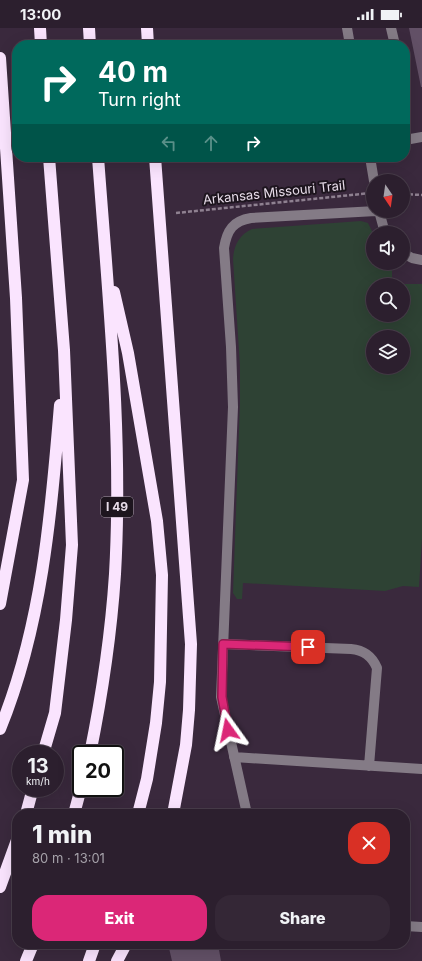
<!DOCTYPE html>
<meta charset="utf-8">
<style>
:root{--surface:#2c1f2e;--page:#342736;--text:#f1f3f6;--muted:#a6a2aa;--line:#483d4a;--accent:#db2777}
body{margin:0;font-family:Inter,sans-serif;background:var(--page);color:var(--text);height:100vh;display:flex;flex-direction:column;font-size:15px;white-space:nowrap}
*{box-sizing:border-box;margin:0}
p{font-size:13px;color:var(--muted)}
.icon{flex:none;width:22px;height:22px;fill:none;stroke:currentColor;stroke-width:2;stroke-linecap:round;stroke-linejoin:round}
.map{position:relative;flex:1;overflow:hidden}
.panel{position:absolute;left:12px;top:781px;width:398px;height:140px;display:flex;flex-direction:column;background:var(--surface);border-radius:16px;box-shadow:0 4px 16px #0002,0 0 0 1px var(--line)}
.panel>*{flex:none}
.top-card{position:absolute;left:12px;top:12px;width:398px;height:122px;border-radius:16px;box-shadow:0 4px 16px #0002,0 0 0 1px var(--line);background:#00695c;color:#fff;overflow:hidden}
.needle{width:26px;rotate:167deg}
.controls{position:absolute;left:366px;top:146px;display:grid;gap:8px}
.controls a{display:grid;place-items:center;width:44px;height:44px;border-radius:50%;background:var(--surface);box-shadow:0 4px 16px #0002,0 0 0 1px var(--line);font-size:20px}
.speed{position:absolute;left:12px;top:717px;display:flex;gap:8px;font-size:20px;font-weight:700;text-align:center}
.speed>*{display:grid;place-content:center;width:52px;height:52px;border-radius:50%;background:var(--surface);box-shadow:0 4px 16px #0002,0 0 0 1px var(--line);line-height:1}
.speed small{font-size:10px;font-weight:400}
.speed .limit{border:2px solid #111;border-radius:6px;background:#fff;color:#111}
.pin{position:absolute;display:grid;place-items:center;width:34px;height:34px;color:#fff;margin:-17px;border-radius:8px;box-shadow:0 2px 6px #0006}
.me{position:absolute;width:44px;margin:-22px;rotate:348deg;stroke-linejoin:round;filter:drop-shadow(0 0 3px #0008)}
.turn{display:flex;align-items:center;gap:14px;height:84px;padding:0 20px;font-size:18px}
.turn .icon{width:52px;height:52px;stroke-width:2.5}
.turn b{display:block;font-size:28px;line-height:34px}
.lanes{display:flex;align-items:center;height:38px;padding:0 20px;background:#0003;justify-content:center;gap:20px;direction:ltr}
.lanes .off{opacity:.35}
.round{display:grid;place-items:center;flex:none;width:42px;height:42px;border-radius:16px;background:var(--page)}
.summary{display:flex;align-items:center;justify-content:space-between;height:68px;padding:0 20px}
h1{font-size:24px;font-weight:800;line-height:30px}
.button{display:flex;gap:8px;margin-top:auto;padding:8px 20px}
.button a{flex:1;height:46px;border-radius:16px;background:var(--accent);color:#fff;font-size:16px;font-weight:800;line-height:46px;text-align:center}
.button a+a{background:var(--page);color:var(--text)}
.status{display:flex;justify-content:space-between;align-items:center;height:28px;padding:0 20px;background:var(--surface);direction:ltr}
.status svg{height:11px;fill:currentColor}
.map>svg:first-child{display:block}
.green{fill:#2e4234;fill-rule:evenodd}
.building{fill:#625066}
.lines{fill:none;stroke-linecap:round;stroke-linejoin:round}
.path{stroke:#8f8191;stroke-width:2.5;stroke-dasharray:4 2;stroke-linecap:butt}
.minor{stroke:#847b86;stroke-width:10}
.highway{stroke:#fae4fe;stroke-width:12}
.route-casing{stroke:#8e194d;stroke-width:10}
.route{stroke:#db2777;stroke-width:7}
.labels{text-anchor:middle;stroke-width:4;stroke-linejoin:round;paint-order:stroke}
.shield{fill:#1d151e;stroke:#aaa0ac;stroke-width:1}
.shield-label{font-size:12px;font-weight:bold;fill:#e7dce9}
.street-label{font-size:13px;fill:#e7dce9;stroke:#1d151e}
</style>
<div class="status"><b>13:00</b><svg viewBox="0 0 49 12"><path d="M0 12V9h3v3zM5 12V6h3v6zM10 12V3h3v9zM15 12V0h3v12zM26 1h20v11H26zM47 4h2v5h-2z"/></svg></div>
<div class="map">
<svg width="422" height="933" viewBox="0 0 422 933">
<rect width="100%" height="100%" fill="#3a293d"/>
<path class="green" d="M361 193 368 195 373 205V210H370L371 215H373V235H388L392 237V256H422V511L419 559 403 558 385 563 243 555 242 571H237L233 565 240 374V338L233 231C234 217 239 207 252 201ZM373 257H403V287H373ZM373 309H403V339H373Z"/>
<path class="building" d="M409 0H422V59H421Z
M187 916H218L221 933H172L169 920Z"/>
<g class="lines">
<path class="path" d="M403 166 422 167
M176 185 371 165"/>
<path class="minor" d="M347 0 350 17
M391 0 395 17
M405 112 422 109
M370 129 374 153
M379 183 385 205
M403 225 412 230 422 232
M223 616 351 621C364 622 372 628 377 640L369 738
M234 729 422 741
M247 786 221 669 233 379 231 319 224 220C227 202 233 193 251 190L376 183
M405 898 422 899"/>
<path class="highway" d="M40 0 41 17
M89 0 90 17
M147 0 148 17
M0 30 16 270 23 452 0 576
M155 129 191 616 189 682 186 717 173 786
M114 264 128 325 157 493 162 547 160 654 156 695 147 751 138 786
M0 701C42 598 51 487 60 377
M43 726 55 685 66 592 72 517 64 322 49 129
M90 726C102 667 111 607 115 546 123 407 108 267 98 129
M26 786 33 760
M74 786 81 760
M0 859 17 812
M26 933 33 916
M89 933 95 916
M117 933 126 916"/>
</g>
<g class="lines">
<defs>
<path id="route" d="M228 702 222 669 223 616 308 619"/>
</defs>
<use href="#route" class="route-casing"/>
<use href="#route" class="route"/>
</g>
<g class="labels">
<rect class="shield" x="101" y="469" width="32" height="20" rx="3"/>
<g class="shield-label">
<text x="117" y="483">I 49</text>
</g>
<g class="street-label">
<text transform="translate(274 164) rotate(-6)" y="5">Arkansas Missouri Trail</text>
</g>
</g>
</svg>
<div class="controls">
<a><svg class="needle" viewBox="-14 -14 28 28"><path d="M0-13l5 13h-10z" fill="#e53935"/><path d="M0 13l5-13h-10z" fill="#a6a2aa"/></svg></a>
<a><svg class="icon" aria-label="sound" viewBox="0 0 24 24"><path d="M4 9h4l5-4v14l-5-4H4zM17 9q2 3 0 6"/></svg></a>
<a><svg class="icon" aria-label="search" viewBox="0 0 24 24"><circle cx="10" cy="10" r="6"/><path d="M15 15l6 6"/></svg></a>
<a><svg class="icon" aria-label="layers" viewBox="0 0 24 24"><path d="M12 4l9 5-9 5-9-5zM3 14l9 5 9-5"/></svg></a>
</div>
<div class="speed"><div>13<small>km/h</small></div><div class="limit">20</div></div>
<div class="pin" style="left:308px;top:619px;background:#d93025"><svg class="icon" aria-label="arrive" viewBox="0 0 24 24"><path d="M6 21V4h12l-3 4 3 4H6"/></svg></div>
<svg class="me" style="left:228px;top:702px" viewBox="-20 -20 40 40"><path d="M0-17L14 15 0 8-14 15z" fill="#db2777" stroke="#fff" stroke-width="4"/></svg>
<div class="top-card">
<div class="turn"><svg class="icon" aria-label="right" viewBox="0 0 24 24"><path d="M7 20v-9h11M14 6l5 5-5 5"/></svg><div><b>40 m</b>Turn right</div></div>
<div class="lanes"><svg class="icon off" aria-label="left" viewBox="0 0 24 24"><path d="M17 20v-9H6M10 6l-5 5 5 5"/></svg><svg class="icon off" aria-label="ahead" viewBox="0 0 24 24"><path d="M12 20V5M6 11l6-6 6 6"/></svg><svg class="icon" aria-label="right" viewBox="0 0 24 24"><path d="M7 20v-9h11M14 6l5 5-5 5"/></svg></div>
</div>
<section class="panel">
<div class="summary"><div><h1>1 min</h1><p>80 m · 13:01</p></div><a class="round" style="background:#d93025;color:#fff"><svg class="icon" aria-label="close" viewBox="0 0 24 24"><path d="M6 6l12 12M18 6L6 18"/></svg></a></div>
<div class="button"><a>Exit</a><a>Share</a></div>
</section>
</div>
